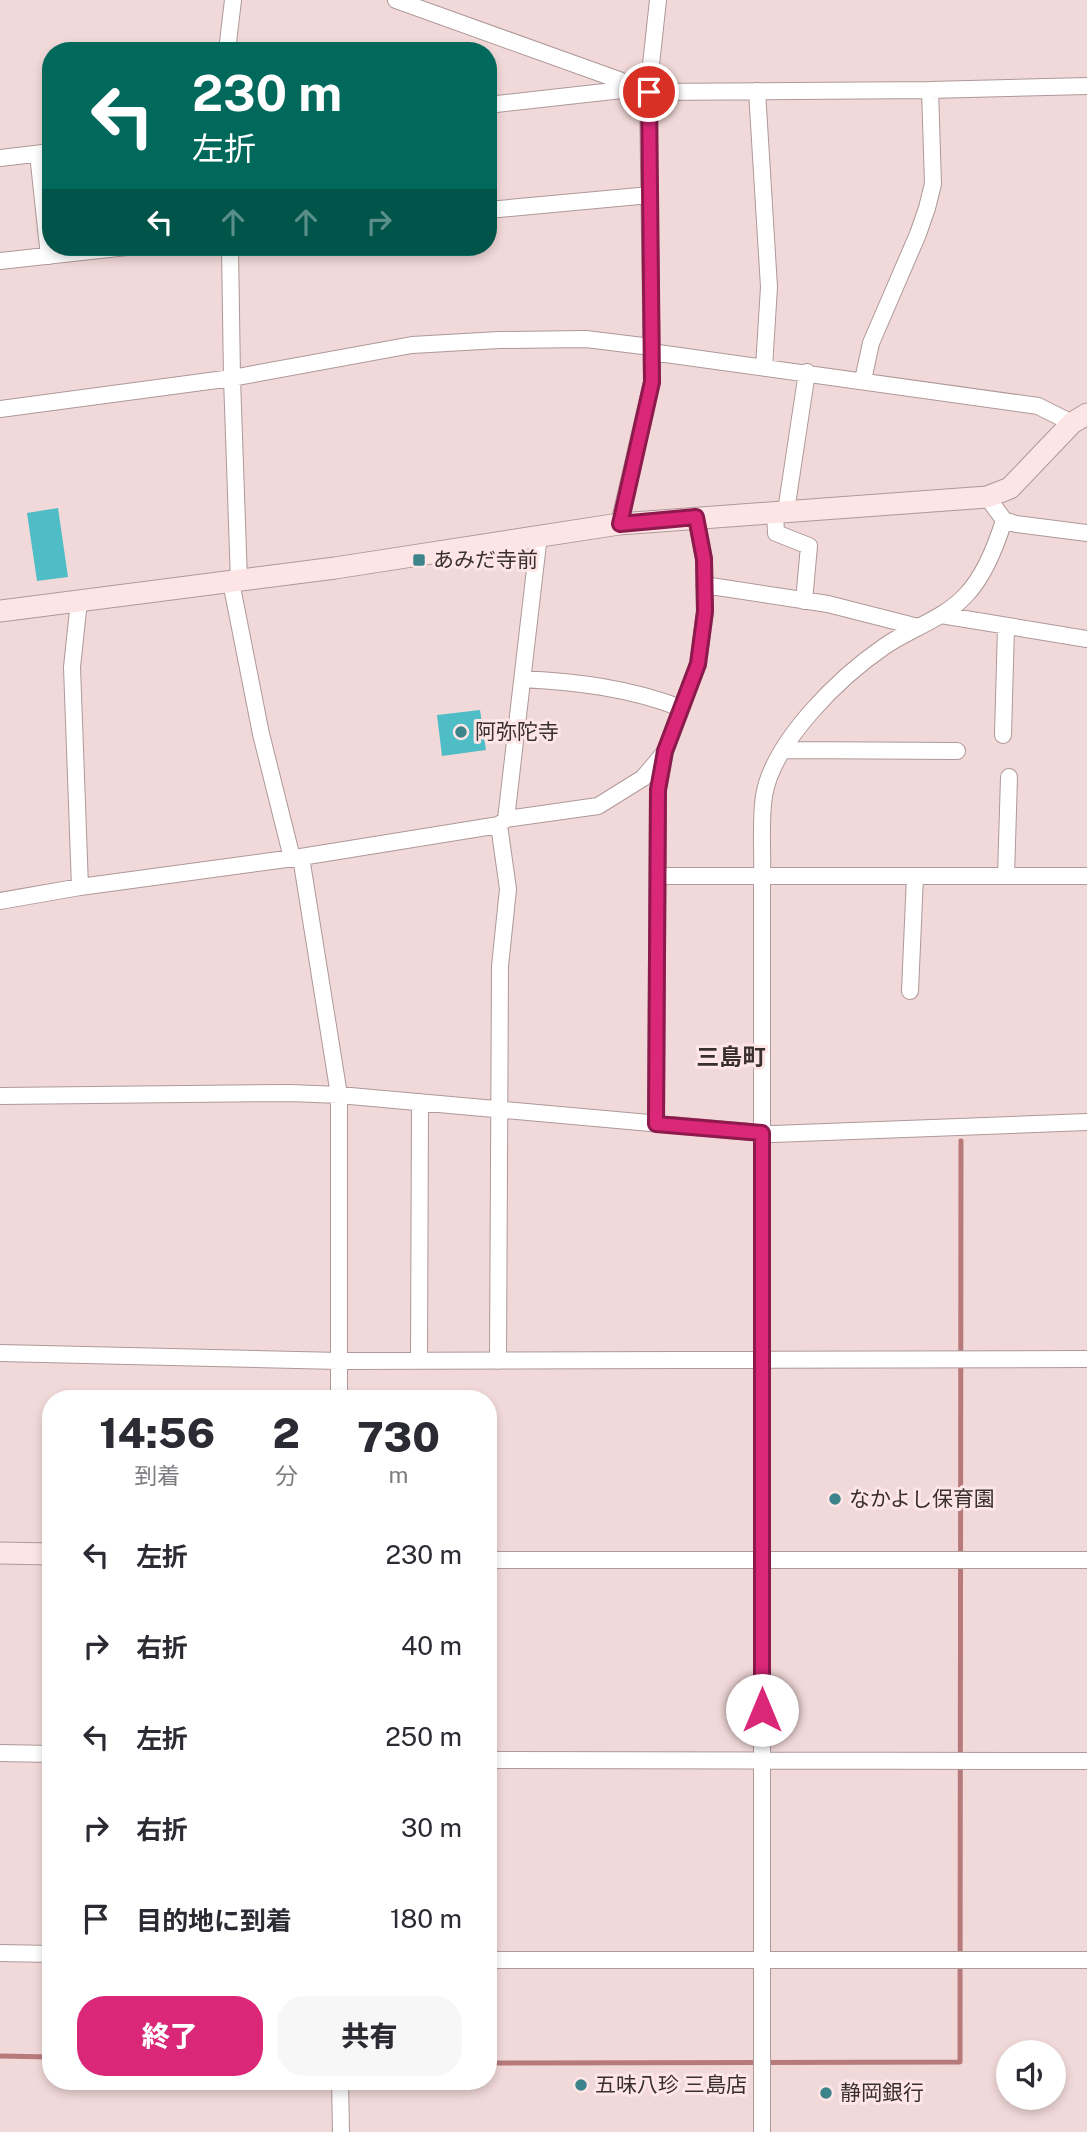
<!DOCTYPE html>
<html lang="ja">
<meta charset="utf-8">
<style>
:root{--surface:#fff;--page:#f7f7f7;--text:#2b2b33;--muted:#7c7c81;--accent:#db2777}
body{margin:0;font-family:"Public Sans","Noto Sans JP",sans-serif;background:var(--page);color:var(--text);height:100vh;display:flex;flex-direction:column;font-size:26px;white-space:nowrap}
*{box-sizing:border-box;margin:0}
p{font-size:23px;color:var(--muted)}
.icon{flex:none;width:38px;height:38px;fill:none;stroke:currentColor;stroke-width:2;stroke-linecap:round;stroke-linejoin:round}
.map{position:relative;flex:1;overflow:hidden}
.panel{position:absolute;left:42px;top:1390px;width:455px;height:700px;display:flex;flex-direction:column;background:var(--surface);border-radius:28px;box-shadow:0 4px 10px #0003}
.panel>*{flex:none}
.banner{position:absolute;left:42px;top:42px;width:455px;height:214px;border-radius:28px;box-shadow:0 4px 10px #0003;background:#00695c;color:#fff;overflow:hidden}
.controls{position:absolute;left:996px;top:2040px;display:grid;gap:14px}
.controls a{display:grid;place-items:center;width:70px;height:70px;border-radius:50%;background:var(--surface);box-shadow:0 4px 10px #0003;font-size:35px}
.pin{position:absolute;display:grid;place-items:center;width:60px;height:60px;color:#fff;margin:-30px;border:4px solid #fff;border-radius:50%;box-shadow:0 2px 7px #0007}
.me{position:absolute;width:77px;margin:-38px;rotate:0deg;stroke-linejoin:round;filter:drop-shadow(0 0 5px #0008)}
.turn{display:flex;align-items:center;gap:24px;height:147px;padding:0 35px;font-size:32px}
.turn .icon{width:91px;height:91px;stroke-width:2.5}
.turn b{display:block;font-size:49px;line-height:60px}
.lanes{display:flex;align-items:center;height:66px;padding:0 35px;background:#0003;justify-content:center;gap:35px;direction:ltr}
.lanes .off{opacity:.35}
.eta{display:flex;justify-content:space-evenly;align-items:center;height:119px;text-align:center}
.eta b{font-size:42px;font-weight:800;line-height:49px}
.cta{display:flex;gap:14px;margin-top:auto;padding:14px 35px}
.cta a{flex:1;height:80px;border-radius:28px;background:var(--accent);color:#fff;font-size:28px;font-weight:800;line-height:80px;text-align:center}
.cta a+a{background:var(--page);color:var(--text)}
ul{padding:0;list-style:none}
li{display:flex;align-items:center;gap:21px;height:91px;padding:0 35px}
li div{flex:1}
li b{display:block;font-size:26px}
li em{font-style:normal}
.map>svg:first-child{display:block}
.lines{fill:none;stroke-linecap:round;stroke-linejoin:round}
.stream{stroke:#b77a7b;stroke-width:5}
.building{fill:#4fbdc6}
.street-casing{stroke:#af9898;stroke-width:18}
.secondary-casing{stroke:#af9898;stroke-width:23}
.street{stroke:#fff;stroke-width:16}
.secondary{stroke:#fde5e6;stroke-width:21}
.route-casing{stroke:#8e194d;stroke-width:18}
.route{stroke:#db2777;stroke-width:12}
.poi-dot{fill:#3c848a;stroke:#ffe6e6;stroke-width:2.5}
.labels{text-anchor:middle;stroke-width:6;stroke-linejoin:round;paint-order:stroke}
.poi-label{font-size:21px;fill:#392f2f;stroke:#ffe6e6;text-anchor:start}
.neighbourhood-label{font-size:23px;font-weight:bold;fill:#392f2f;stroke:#ffe6e6}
</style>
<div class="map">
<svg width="1087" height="2132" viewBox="0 0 1087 2132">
<rect width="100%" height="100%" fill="#f2d9d9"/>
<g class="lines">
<path class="stream" d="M0 2056 51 2057
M488 2063 960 2062 961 1141"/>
</g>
<path class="building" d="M58 508 68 577 37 581 27 513Z
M480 710 486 750 442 756 437 715Z"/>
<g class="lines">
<defs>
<path id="street" d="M396 0 619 80 631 89
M227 51 233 0
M757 91 769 287 764 367
M488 105 631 89 648 92 930 90 1087 86
M38 154 49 256
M0 158 51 152
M488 210 650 195
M230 247 232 378 239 581
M0 261 127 247
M651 352 1038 406 1072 423
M863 380 871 343 918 234 927 208 933 184 930 90
M0 409 232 378 412 345 499 340 586 339 651 347
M987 497 1004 520 1016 524 1087 533
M786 511 807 372
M775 512 776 533 809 546 804 601
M619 524 652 382 648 92 658 0
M231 582 261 734 292 858
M704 585 828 604 918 627
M79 601 72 667 80 887
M941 615 1087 639
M523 679C578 682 629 688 681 708
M1003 735 1006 627
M785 750 957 751
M506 819 598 806 643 778 664 753
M301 857 339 1095V1398
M658 876H1087
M1006 876 1009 777
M0 901 80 887 301 857 499 825 506 819 539 535
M910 991 915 876
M0 1096 290 1093 339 1095 773 1134 1087 1122
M656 1124 658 790 665 752 698 664 705 612 704 559 696 517
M0 1353 340 1361 1087 1359
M419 1361 420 1102
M498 1361 500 966 508 889 499 825
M488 1560H1087
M0 1753 51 1754
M488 1760 1087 1761
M0 1953 51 1954
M488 1960H1087
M340 2081 341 2132
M762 2132V876C763 850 760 821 764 796 773 741 841 676 885 646 911 628 944 619 966 595 985 575 996 546 1004 520"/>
<path id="secondary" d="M0 611 335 568 619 524 987 497 1010 488 1072 423 1087 414
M0 1553 51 1554"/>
</defs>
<use href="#street" class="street-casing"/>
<use href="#secondary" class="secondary-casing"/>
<use href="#street" class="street"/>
<use href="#secondary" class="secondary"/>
</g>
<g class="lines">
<defs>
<path id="route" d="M649 92 652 382 620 524 696 517 704 559 705 611 698 664 665 751 658 790 656 1124 762 1133V1710"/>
</defs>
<use href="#route" class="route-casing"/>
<use href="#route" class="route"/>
</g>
<g class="poi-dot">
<rect x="412" y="553" width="14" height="14" rx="3.5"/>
<circle cx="461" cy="732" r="7"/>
<circle cx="835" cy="1499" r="7"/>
<circle cx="581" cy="2085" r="7"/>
<circle cx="826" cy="2093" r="7"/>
</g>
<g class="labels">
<g class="poi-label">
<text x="433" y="567">あみだ寺前</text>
<text x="475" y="739">阿弥陀寺</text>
<text x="849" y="1506">なかよし保育園</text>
<text x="595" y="2092">五味八珍 三島店</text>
<text x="840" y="2100">静岡銀行</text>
</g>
<g class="neighbourhood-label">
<text x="731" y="1065">三島町</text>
</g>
</g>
</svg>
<div class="controls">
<a><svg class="icon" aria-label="sound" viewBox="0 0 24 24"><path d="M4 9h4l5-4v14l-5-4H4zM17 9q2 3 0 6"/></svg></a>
</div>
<div class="pin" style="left:649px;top:92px;background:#d93025"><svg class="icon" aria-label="arrive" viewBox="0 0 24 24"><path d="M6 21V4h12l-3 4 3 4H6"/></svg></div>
<svg class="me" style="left:762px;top:1710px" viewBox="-20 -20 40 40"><circle r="19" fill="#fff"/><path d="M0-13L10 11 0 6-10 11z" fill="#db2777"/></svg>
<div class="banner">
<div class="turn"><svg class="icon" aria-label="left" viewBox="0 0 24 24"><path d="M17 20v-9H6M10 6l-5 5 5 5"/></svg><div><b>230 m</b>左折</div></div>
<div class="lanes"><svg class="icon" aria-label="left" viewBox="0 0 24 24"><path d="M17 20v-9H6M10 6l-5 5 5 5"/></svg><svg class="icon off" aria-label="ahead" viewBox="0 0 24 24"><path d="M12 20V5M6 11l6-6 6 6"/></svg><svg class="icon off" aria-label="ahead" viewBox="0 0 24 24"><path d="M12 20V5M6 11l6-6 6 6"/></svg><svg class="icon off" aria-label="right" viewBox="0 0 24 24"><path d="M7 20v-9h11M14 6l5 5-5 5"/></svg></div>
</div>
<section class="panel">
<div class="eta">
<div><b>14:56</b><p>到着</p></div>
<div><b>2</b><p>分</p></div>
<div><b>730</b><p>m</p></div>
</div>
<ul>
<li><svg class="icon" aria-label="left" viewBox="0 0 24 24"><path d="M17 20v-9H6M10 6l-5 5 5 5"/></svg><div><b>左折</b></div><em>230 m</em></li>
<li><svg class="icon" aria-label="right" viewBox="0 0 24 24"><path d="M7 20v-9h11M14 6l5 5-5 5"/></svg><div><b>右折</b></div><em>40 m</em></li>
<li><svg class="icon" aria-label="left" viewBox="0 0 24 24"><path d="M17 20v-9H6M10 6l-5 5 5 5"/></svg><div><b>左折</b></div><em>250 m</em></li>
<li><svg class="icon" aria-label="right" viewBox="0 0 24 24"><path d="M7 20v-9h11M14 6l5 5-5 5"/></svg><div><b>右折</b></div><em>30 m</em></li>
<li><svg class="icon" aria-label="arrive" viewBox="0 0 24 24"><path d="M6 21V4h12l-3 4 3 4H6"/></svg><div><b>目的地に到着</b></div><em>180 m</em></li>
</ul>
<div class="cta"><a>終了</a><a>共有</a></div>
</section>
</div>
